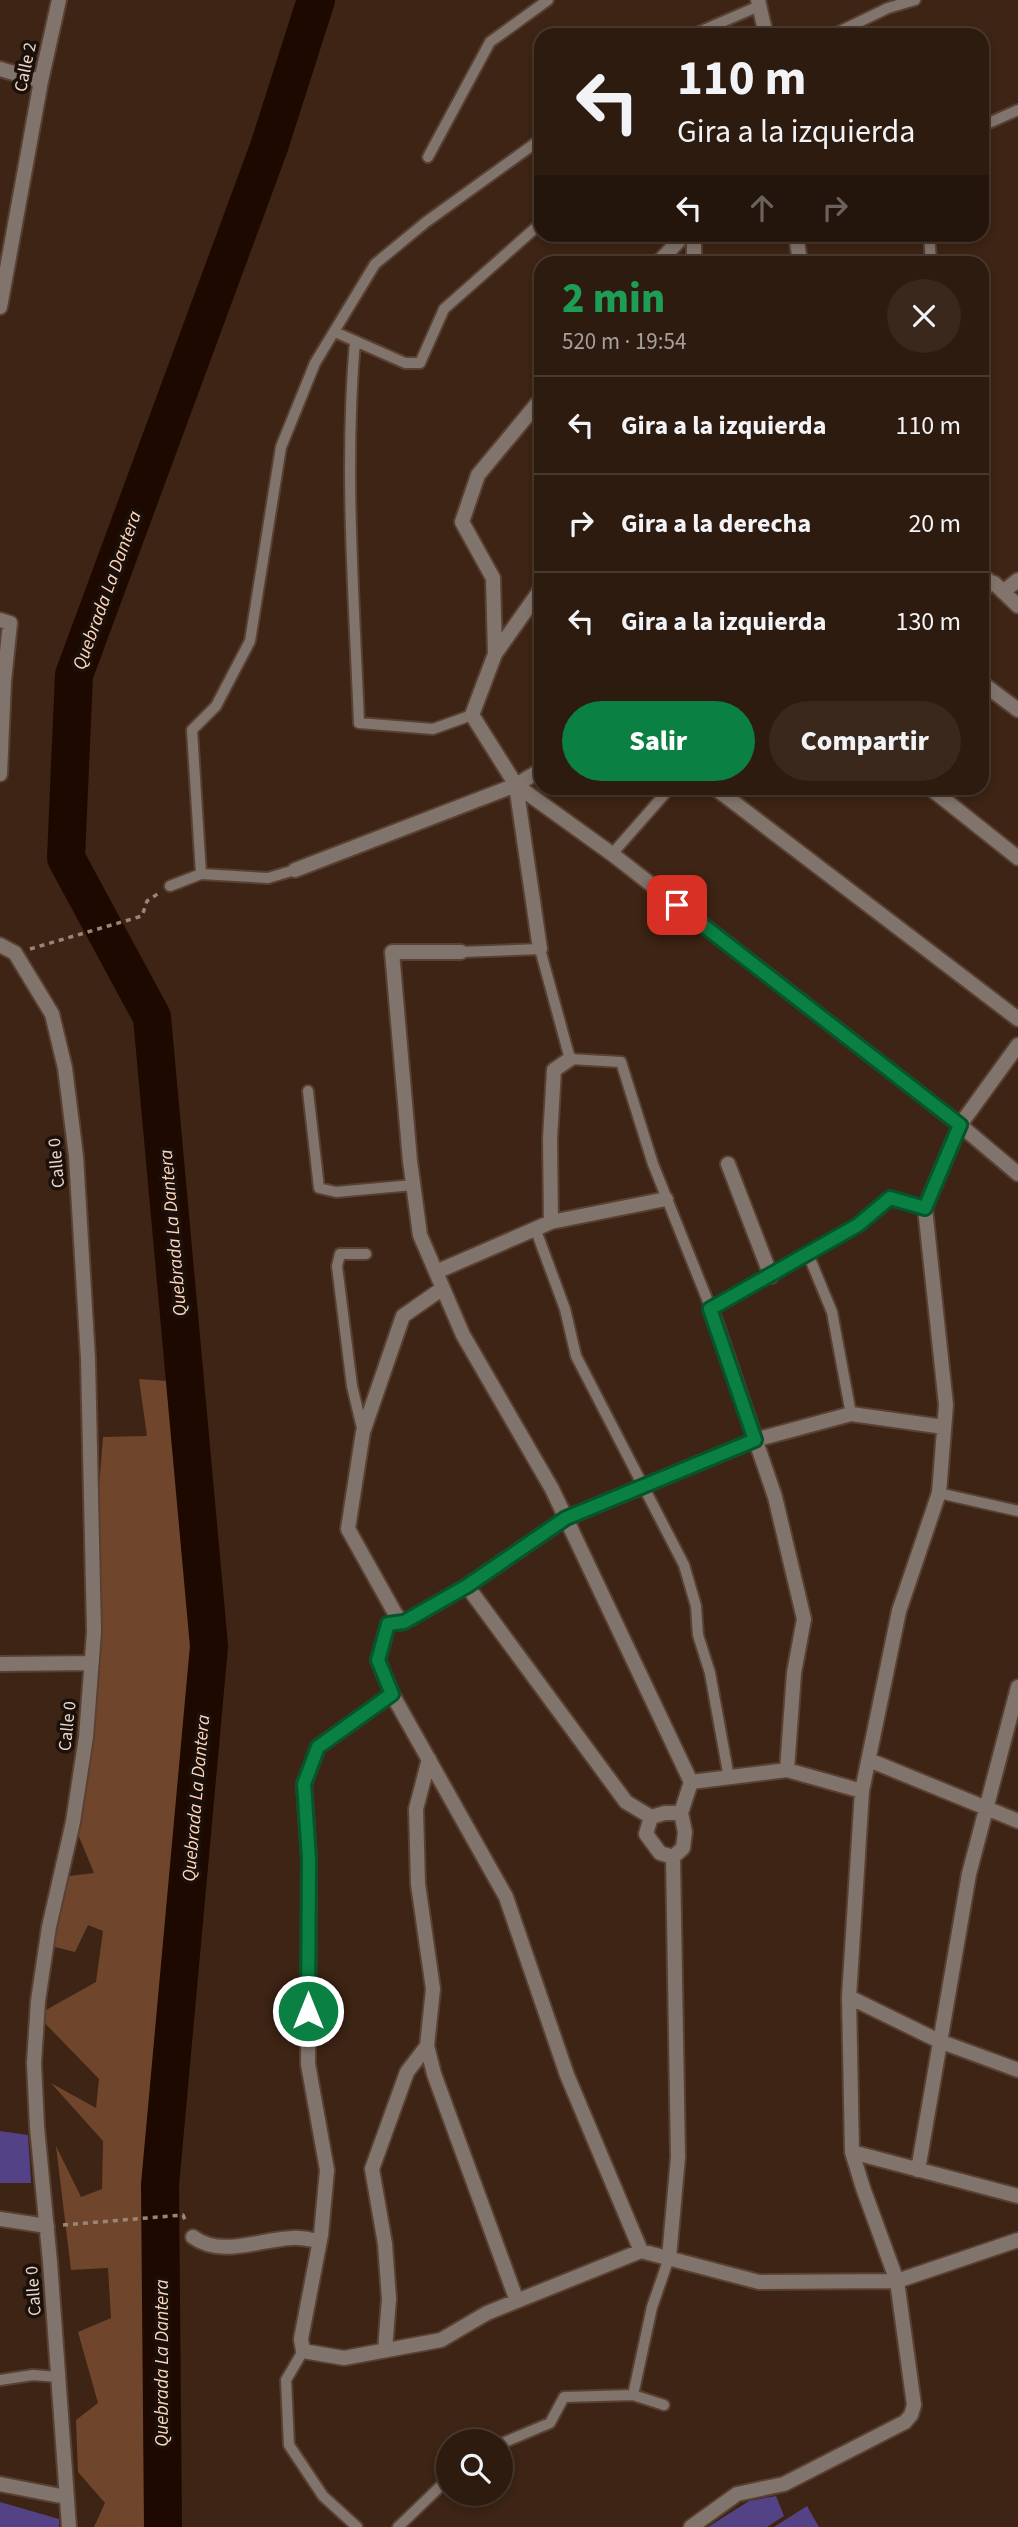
<!DOCTYPE html>
<html lang="es">
<meta charset="utf-8">
<style>
:root{--surface:#2e1b0f;--page:#3a281d;--text:#f1f3f6;--muted:#a7a19e;--line:#49392f;--accent:#0b8043}
body{margin:0;font-family:"Source Sans 3",sans-serif;background:var(--page);color:var(--text);height:100vh;display:flex;flex-direction:column;font-size:26px;white-space:nowrap}
*{box-sizing:border-box;margin:0}
p{font-size:23px;color:var(--muted)}
.icon{flex:none;width:38px;height:38px;fill:none;stroke:currentColor;stroke-width:2;stroke-linecap:round;stroke-linejoin:round}
.map{position:relative;flex:1;overflow:hidden}
.drawer{position:absolute;left:534px;top:256px;width:455px;height:539px;display:flex;flex-direction:column;background:var(--surface);border-radius:21px;box-shadow:0 4px 10px #0003,0 0 0 2px var(--line)}
.drawer>*{flex:none}
.top-card{position:absolute;left:534px;top:28px;width:455px;height:214px;border-radius:21px;box-shadow:0 4px 10px #0003,0 0 0 2px var(--line);background:#2e1b0f;color:var(--text);overflow:hidden}
.buttons{position:absolute;left:436px;top:2429px;display:grid;gap:14px}
.buttons a{display:grid;place-items:center;width:77px;height:77px;border-radius:50%;background:var(--surface);box-shadow:0 4px 10px #0003,0 0 0 2px var(--line);font-size:35px}
.pin{position:absolute;display:grid;place-items:center;width:60px;height:60px;color:#fff;margin:-30px;border-radius:14px;box-shadow:0 4px 10px #0006}
.me{position:absolute;width:77px;margin:-38px;rotate:0deg;stroke-linejoin:round;filter:drop-shadow(0 0 5px #0008)}
.turn{display:flex;align-items:center;gap:24px;height:147px;padding:0 28px;font-size:32px}
.turn .icon{width:91px;height:91px;stroke-width:2.5}
.turn b{display:block;font-size:49px;line-height:60px}
.lanes{display:flex;align-items:center;height:66px;padding:0 28px;background:#0003;justify-content:center;gap:35px;direction:ltr}
.lanes .off{opacity:.35}
.round{display:grid;place-items:center;flex:none;width:74px;height:74px;border-radius:37px;background:var(--page)}
.summary{display:flex;align-items:center;justify-content:space-between;height:119px;padding:0 28px}
h1{font-size:42px;font-weight:800;line-height:52px;color:#1e9e55}
.button{display:flex;gap:14px;margin-top:auto;padding:14px 28px}
.button a{flex:1;height:80px;border-radius:42px;background:var(--accent);color:#fff;font-size:28px;font-weight:800;line-height:80px;text-align:center}
.button a+a{background:var(--page);color:var(--text)}
ul{padding:0;list-style:none}
li{display:flex;align-items:center;gap:21px;height:98px;padding:0 28px;border-top:2px solid var(--line)}
li div{flex:1}
li b{display:block;font-size:26px}
li em{font-style:normal}
.map>svg:first-child{display:block}
.green{fill:#6f462b}
.lines{fill:none;stroke-linecap:round;stroke-linejoin:round}
.river{stroke:#1e0900;stroke-width:38}
.building{fill:#534286}
.service-casing{stroke:#584132;stroke-width:14}
.minor-casing{stroke:#584132;stroke-width:18}
.path{stroke:#9a8579;stroke-width:3.5;stroke-dasharray:5 5;stroke-linecap:butt}
.service{stroke:#81746c;stroke-width:10}
.minor{stroke:#81746c;stroke-width:14}
.route-casing{stroke:#07532c;stroke-width:18}
.route{stroke:#0b8043;stroke-width:12}
.labels{text-anchor:middle;stroke-width:7;stroke-linejoin:round;paint-order:stroke}
.street-label{font-size:18px;fill:#e7d7cd;stroke:#1c110a}
.water-label{font-size:19px;font-style:italic;fill:#ffd6be;stroke:#1c110a}
</style>
<div class="map">
<svg width="1018" height="2527" viewBox="0 0 1018 2527">
<rect width="100%" height="100%" fill="#3d2414"/>
<path class="green" d="M139 1379 167 1381 209 1646 160 2185 172 2527H94L105 2503 78 2472 76 2420 98 2403 78 2332 111 2318 108 2268 71 2270 56 2146 81 2197 102 2189 103 2141 51 2083 96 2108 99 2079 37 2015 96 1982 103 1931 88 1925 75 1952 47 1945 61 1877 94 1873 73 1822 103 1437 147 1436Z"/>
<g class="lines">
<path class="river" d="M163 2527 160 2185 209 1646 152 1017 66 858 74 675 269 147 316 0"/>
</g>
<path class="building" d="M0 2131 28 2135 31 2183H0Z
M776 2496 784 2516 767 2527H708L749 2501Z
M0 2502 59 2519V2527H0Z
M807 2506 819 2527H774Z"/>
<g class="lines">
<defs>
<path id="service" d="M692 35 759 6
M832 35 888 8 915 0
M982 126 1018 110
M428 157 490 42 548 0
M929 234 931 262
M335 332 405 363H420L444 309 541 223
M355 341C344 468 354 596 359 723L433 729 472 715
M982 572 994 583 982 593
M612 854 670 788
M201 874 268 878 295 870
M170 886 201 874 192 730 216 706 250 641 281 447 315 363 375 264 426 222 541 139
M461 952 540 949 570 1059 621 1062 653 1164 711 1309 858 1225 890 1198 925 1208
M308 1091 319 1188 336 1192 413 1185
M535 1228 565 1309 576 1356 684 1565 696 1606 698 1635 710 1673 729 1778
M808 1254 832 1312 851 1414
M363 1432 352 1386 337 1266 340 1254H366
M939 1493 1018 1511
M303 2351 286 2380 289 2445 323 2496 357 2527
M0 2380 33 2375 58 2377
M633 2395 652 2307 669 2258
M500 2444 550 2423 564 2397 633 2395 664 2405
M398 2527 448 2479"/>
<path id="minor" d="M758 0 766 35
M0 69 41 81
M796 234 800 262
M659 262 685 234
M694 262V234
M0 307 41 81 59 0
M994 583 1018 606
M1003 592 1018 580
M0 620 10 623 4 681 0 774
M495 654 493 578 462 522 478 475 541 399
M982 683 1018 710
M541 770 516 785 612 854 960 1125 1018 1174
M715 788 1018 1019
M930 788 1018 858
M295 870 516 785
M0 945 15 953 52 1014 65 1068 76 1156 88 1359 94 1632 86 1737 73 1822 49 1927 38 2001 34 2063 37 2127 50 2262 69 2527
M540 949 516 785 472 715 495 654 541 589
M461 952H392L410 1161 420 1235 463 1335 552 1489 691 1782 681 1813H665L651 1817
M728 1164 771 1276
M551 1222 550 1139 554 1070 570 1059
M436 1272 551 1222 666 1199
M443 1288 403 1316 363 1432 348 1529 396 1615 404 1622 467 1586 626 1802 651 1817
M711 1309 775 1497 804 1619 794 1673 787 1770
M467 1586 566 1518 755 1440 851 1414 944 1427
M404 1622 388 1624 378 1660 392 1694 506 1897 567 2075 641 2251
M0 1664 92 1663
M392 1694 318 1747 304 1784 309 1859 308 2064 327 2170 321 2235 301 2339 303 2351 344 2358 441 2340 487 2313 641 2251 759 2282 897 2281 1018 2240
M429 1759 416 1809 418 1884 433 1989 427 2046 434 2074 517 2301
M869 1760 1018 1821
M691 1782 787 1770 862 1791
M651 1817 646 1834 660 1853 673 1857
M849 1997 939 2041 1018 2070
M852 2152 1018 2196
M918 2170 969 1874 1018 1687
M0 2219 47 2226
M193 2237C221 2258 261 2239 292 2238 301 2237 311 2240 320 2241
M669 2258 678 2157 673 1857 683 1848 685 1832 681 1813
M385 2350 389 2299 385 2244 372 2169 407 2072 427 2046
M0 2484 66 2497
M691 2527 737 2494 784 2484 905 2422 911 2415 914 2405 897 2281 863 2188 852 2152 849 1997 862 1791 899 1611 939 1493 946 1405 925 1208 960 1125 1018 1045"/>
</defs>
<use href="#service" class="service-casing"/>
<use href="#minor" class="minor-casing"/>
<path class="path" d="M30 949 142 916 147 901 159 893
M63 2225 183 2215 186 2222"/>
<use href="#service" class="service"/>
<use href="#minor" class="minor"/>
</g>
<g class="lines">
<defs>
<path id="route" d="M308 2011 309 1859 304 1784 318 1747 392 1694 378 1660 388 1624 404 1622 467 1586 566 1518 755 1440 710 1309 858 1225 890 1198 925 1208 960 1125 677 905"/>
</defs>
<use href="#route" class="route-casing"/>
<use href="#route" class="route"/>
</g>
<g class="labels">
<g class="street-label">
<text transform="translate(25 67) rotate(-78)" y="6">Calle 2</text>
<text transform="translate(56 1163) rotate(-95)" y="6">Calle 0</text>
<text transform="translate(67 1726) rotate(-84)" y="6">Calle 0</text>
<text transform="translate(33 2291) rotate(-94)" y="6">Calle 0</text>
</g>
<g class="water-label">
<text transform="translate(106 590) rotate(-70)" y="7">Quebrada La Dantera</text>
<text transform="translate(172 1233) rotate(-95)" y="7">Quebrada La Dantera</text>
<text transform="translate(195 1798) rotate(-85)" y="7">Quebrada La Dantera</text>
<text transform="translate(161 2363) rotate(-90)" y="7">Quebrada La Dantera</text>
</g>
</g>
</svg>
<div class="buttons">
<a><svg class="icon" aria-label="search" viewBox="0 0 24 24"><circle cx="10" cy="10" r="6"/><path d="M15 15l6 6"/></svg></a>
</div>
<div class="pin" style="left:677px;top:905px;background:#d93025"><svg class="icon" aria-label="arrive" viewBox="0 0 24 24"><path d="M6 21V4h12l-3 4 3 4H6"/></svg></div>
<svg class="me" style="left:308px;top:2011px" viewBox="-20 -20 40 40"><circle r="17" fill="#0b8043" stroke="#fff" stroke-width="3"/><path d="M0-11L8 9 0 5-8 9z" fill="#fff"/></svg>
<div class="top-card">
<div class="turn"><svg class="icon" aria-label="left" viewBox="0 0 24 24"><path d="M17 20v-9H6M10 6l-5 5 5 5"/></svg><div><b>110 m</b>Gira a la izquierda</div></div>
<div class="lanes"><svg class="icon" aria-label="left" viewBox="0 0 24 24"><path d="M17 20v-9H6M10 6l-5 5 5 5"/></svg><svg class="icon off" aria-label="ahead" viewBox="0 0 24 24"><path d="M12 20V5M6 11l6-6 6 6"/></svg><svg class="icon off" aria-label="right" viewBox="0 0 24 24"><path d="M7 20v-9h11M14 6l5 5-5 5"/></svg></div>
</div>
<section class="drawer">
<div class="summary"><div><h1>2 min</h1><p>520 m · 19:54</p></div><a class="round"><svg class="icon" aria-label="close" viewBox="0 0 24 24"><path d="M6 6l12 12M18 6L6 18"/></svg></a></div>
<ul>
<li><svg class="icon" aria-label="left" viewBox="0 0 24 24"><path d="M17 20v-9H6M10 6l-5 5 5 5"/></svg><div><b>Gira a la izquierda</b></div><em>110 m</em></li>
<li><svg class="icon" aria-label="right" viewBox="0 0 24 24"><path d="M7 20v-9h11M14 6l5 5-5 5"/></svg><div><b>Gira a la derecha</b></div><em>20 m</em></li>
<li><svg class="icon" aria-label="left" viewBox="0 0 24 24"><path d="M17 20v-9H6M10 6l-5 5 5 5"/></svg><div><b>Gira a la izquierda</b></div><em>130 m</em></li>
</ul>
<div class="button"><a>Salir</a><a>Compartir</a></div>
</section>
</div>
